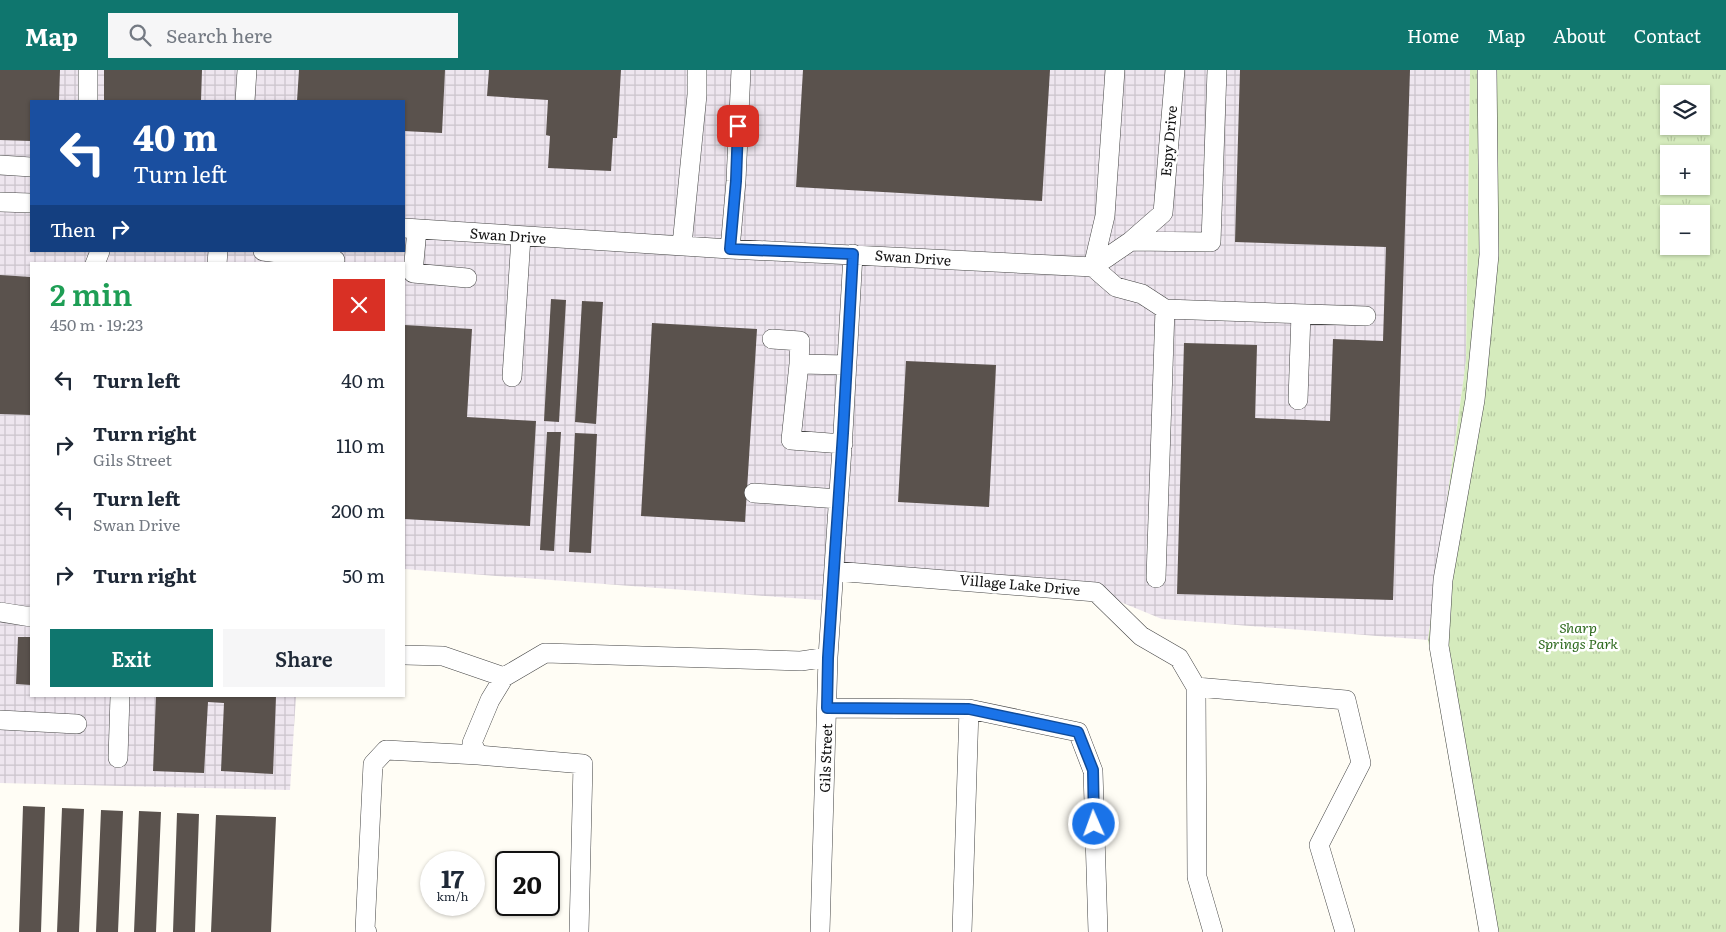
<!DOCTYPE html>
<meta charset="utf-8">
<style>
:root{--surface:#fff;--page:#f6f6f7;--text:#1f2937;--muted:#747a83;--accent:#0f766e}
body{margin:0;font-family:Literata,serif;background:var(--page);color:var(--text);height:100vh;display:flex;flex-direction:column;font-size:19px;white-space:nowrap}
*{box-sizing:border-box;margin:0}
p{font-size:16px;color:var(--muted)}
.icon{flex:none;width:28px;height:28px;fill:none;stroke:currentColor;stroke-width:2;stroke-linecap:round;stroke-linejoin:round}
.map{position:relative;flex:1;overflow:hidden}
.side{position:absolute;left:30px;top:192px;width:375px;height:435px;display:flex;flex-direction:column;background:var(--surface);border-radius:0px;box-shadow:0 1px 4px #0004}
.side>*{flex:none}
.banner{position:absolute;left:30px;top:30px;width:375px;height:152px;border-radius:0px;box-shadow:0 1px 4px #0004;background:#1a4fa0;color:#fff;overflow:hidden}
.tools{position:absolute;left:1660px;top:15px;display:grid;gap:10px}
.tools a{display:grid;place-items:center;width:50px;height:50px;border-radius:0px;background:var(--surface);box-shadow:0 1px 4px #0004;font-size:25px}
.speed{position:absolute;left:420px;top:781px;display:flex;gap:10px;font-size:25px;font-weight:700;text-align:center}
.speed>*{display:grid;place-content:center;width:65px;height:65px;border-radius:50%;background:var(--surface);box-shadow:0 1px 4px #0004;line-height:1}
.speed small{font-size:12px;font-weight:400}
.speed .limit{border:2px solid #111;border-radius:8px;background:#fff;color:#111}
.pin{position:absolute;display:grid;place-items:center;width:42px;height:42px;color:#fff;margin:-21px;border-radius:10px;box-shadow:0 2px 8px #0006}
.me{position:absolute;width:55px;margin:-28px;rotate:358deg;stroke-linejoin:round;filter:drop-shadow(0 0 4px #0008)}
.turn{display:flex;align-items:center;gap:18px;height:105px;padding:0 20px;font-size:22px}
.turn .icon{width:65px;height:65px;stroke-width:2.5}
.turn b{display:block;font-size:35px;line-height:42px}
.then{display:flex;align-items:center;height:48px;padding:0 20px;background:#0003;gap:10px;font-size:19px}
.round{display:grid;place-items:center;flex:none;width:52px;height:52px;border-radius:0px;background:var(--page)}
.overview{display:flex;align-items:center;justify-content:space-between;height:85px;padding:0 20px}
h1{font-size:30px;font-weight:600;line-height:38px;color:#1e9e55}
.cta{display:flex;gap:10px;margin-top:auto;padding:10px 20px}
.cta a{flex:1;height:58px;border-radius:0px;background:var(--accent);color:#fff;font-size:20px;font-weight:600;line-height:58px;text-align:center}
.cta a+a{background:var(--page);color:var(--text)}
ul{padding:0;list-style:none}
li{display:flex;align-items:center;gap:15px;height:65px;padding:0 20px}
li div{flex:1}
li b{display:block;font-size:19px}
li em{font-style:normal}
header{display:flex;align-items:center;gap:30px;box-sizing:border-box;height:70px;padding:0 25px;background:var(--accent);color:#fff}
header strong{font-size:24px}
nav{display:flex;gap:28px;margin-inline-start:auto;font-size:18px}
.search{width:350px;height:45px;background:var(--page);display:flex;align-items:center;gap:12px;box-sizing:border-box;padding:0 18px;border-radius:0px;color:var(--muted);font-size:19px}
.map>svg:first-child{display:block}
.industrial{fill:url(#industrial-grid);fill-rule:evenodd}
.park{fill:url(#park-tufts);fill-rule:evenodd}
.building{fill:#5a524d}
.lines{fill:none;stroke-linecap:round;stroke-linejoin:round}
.minor-casing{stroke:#444;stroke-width:20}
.minor{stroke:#fff;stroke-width:19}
.route-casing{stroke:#114b97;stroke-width:12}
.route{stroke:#1a73e8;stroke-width:9}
.labels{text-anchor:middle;stroke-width:5;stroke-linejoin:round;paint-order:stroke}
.street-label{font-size:14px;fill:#111;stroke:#fff}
.park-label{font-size:14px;font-style:italic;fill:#2f6b1f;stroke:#fff}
</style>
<header>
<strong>Map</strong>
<div class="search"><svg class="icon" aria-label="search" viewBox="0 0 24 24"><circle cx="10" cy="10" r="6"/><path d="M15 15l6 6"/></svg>Search here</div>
<nav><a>Home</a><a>Map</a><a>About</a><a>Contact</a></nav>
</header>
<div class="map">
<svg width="1726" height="862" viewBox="0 0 1726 862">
<defs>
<pattern id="industrial-grid" width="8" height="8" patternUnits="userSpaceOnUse" patternTransform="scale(1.25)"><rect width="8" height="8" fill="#eee6ef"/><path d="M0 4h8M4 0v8" fill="none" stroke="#cbc4cc"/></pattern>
<pattern id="park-tufts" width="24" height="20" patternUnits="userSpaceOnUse" patternTransform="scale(1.25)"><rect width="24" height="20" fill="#d5ebbd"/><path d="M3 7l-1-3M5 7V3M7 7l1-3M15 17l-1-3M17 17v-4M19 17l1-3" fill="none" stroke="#b6c8a1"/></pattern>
</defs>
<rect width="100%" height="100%" fill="#fffdf5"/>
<path class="industrial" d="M0 0H1470L1466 291 1428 570 1162 549 1096 522 834 501 832 531 404 499V194H31V626H296L290 720 0 713ZM31 31H404V181H31Z"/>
<path class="park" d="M1470 0H1726V862H1479L1428 570 1466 291ZM1669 24H1701V56H1669ZM1669 84H1701V116H1669ZM1669 144H1701V176H1669Z"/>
<path class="building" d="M0 0H60L59 31H31V71L0 70Z
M104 0H202L201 31H104Z
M299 0H445L442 63 404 61V31H297Z
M489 0H621L617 68H613L611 101 548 98 550 66 546 65 548 30 487 26Z
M803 0H1050L1042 131 796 117Z
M1240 0H1410L1393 530 1177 524 1184 273 1257 275 1255 348 1330 351 1333 269 1383 271 1386 177 1235 172Z
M0 205 31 207V345L0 344Z
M551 229 566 230 559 352 544 351Z
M582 231 603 232 596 354 575 352Z
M652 253 757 259 745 452 641 446Z
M404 255 472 259 467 347 536 351 530 456 404 449Z
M906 291 996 295 989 437 898 432Z
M547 362H561L554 481 540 480Z
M575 363 597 364 591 483 569 482Z
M18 567H31V615L16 614Z
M156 626H276L273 704 221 701 224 633 208 632 204 703 153 701Z
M23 736 45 737 41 862H19Z
M62 738 84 739 79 862H57Z
M101 740 123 741 118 862H96Z
M139 741 161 742 156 862H134Z
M177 743 199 744 195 862H173Z
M216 745 276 747 271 862H211Z"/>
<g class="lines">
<defs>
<path id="minor" d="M88 0V31
M1115 0 1105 146 1093 197 1116 217 1142 224 1165 239 1366 246
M1487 0 1489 185 1475 330 1443 510 1439 576 1489 862
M245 31 247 0
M0 95 31 97
M0 132 31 133
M404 158 730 179 1093 197 1131 171 1163 143 1175 0
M417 159 413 203 467 208
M1131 171 1211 172 1217 0
M682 175 697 25V0
M730 179 736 111 741 0
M263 181 335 190
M95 194 100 181
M217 194 218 181
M772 269 800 271 799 294
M512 307 521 167
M1298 330 1301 244
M843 374 791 370 799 294 847 295
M754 423 839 429
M834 501 1096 522 1141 566 1179 588 1196 617 1346 630 1361 693 1319 775 1345 862
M1156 508 1165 239
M0 542 31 547
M404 585 443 586 504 607
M1196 617 1197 807 1213 862
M827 638 969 639 1078 662 1093 701 1098 862
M0 650 77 654
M118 688 120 626
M367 862 365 860 373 694 386 680 478 685
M579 862 583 694 478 685 472 673 490 630 504 607 545 583 801 591 828 587
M820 862 828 587 843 363 853 184
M962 862 969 639"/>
</defs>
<use href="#minor" class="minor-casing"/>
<use href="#minor" class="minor"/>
</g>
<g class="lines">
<defs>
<path id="route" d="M738 56 736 111 730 179 853 184 843 363 828 588 827 638 969 639 1078 662 1093 700 1094 754"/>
</defs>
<use href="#route" class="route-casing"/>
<use href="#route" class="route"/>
</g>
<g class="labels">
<g class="street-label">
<text transform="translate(1169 71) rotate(-85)" y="5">Espy Drive</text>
<text transform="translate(508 166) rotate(4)" y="5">Swan Drive</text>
<text transform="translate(913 188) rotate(4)" y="5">Swan Drive</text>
<text transform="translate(1020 515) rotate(5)" y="5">Village Lake Drive</text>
<text transform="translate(826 688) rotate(-88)" y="5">Gils Street</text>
</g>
<g class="park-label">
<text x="1578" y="563">Sharp<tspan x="1578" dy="16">Springs Park</tspan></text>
</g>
</g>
</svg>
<div class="tools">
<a><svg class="icon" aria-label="layers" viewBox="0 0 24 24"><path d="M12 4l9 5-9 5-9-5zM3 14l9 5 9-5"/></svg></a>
<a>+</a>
<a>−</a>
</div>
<div class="speed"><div>17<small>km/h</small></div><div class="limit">20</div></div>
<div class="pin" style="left:738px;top:56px;background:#d93025"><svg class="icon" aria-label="arrive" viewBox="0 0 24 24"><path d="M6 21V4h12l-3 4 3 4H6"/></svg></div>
<svg class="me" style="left:1094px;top:754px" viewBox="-20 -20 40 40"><circle r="17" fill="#1a73e8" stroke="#fff" stroke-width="3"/><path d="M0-11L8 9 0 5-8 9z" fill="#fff"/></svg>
<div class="banner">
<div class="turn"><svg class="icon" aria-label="left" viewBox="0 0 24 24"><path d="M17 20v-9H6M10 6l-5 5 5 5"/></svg><div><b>40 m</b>Turn left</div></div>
<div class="then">Then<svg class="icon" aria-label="right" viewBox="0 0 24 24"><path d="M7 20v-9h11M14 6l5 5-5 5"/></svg></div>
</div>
<section class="side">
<div class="overview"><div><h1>2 min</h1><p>450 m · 19:23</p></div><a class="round" style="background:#d93025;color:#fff"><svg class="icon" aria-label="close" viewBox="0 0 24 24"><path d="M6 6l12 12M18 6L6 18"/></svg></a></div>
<ul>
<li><svg class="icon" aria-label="left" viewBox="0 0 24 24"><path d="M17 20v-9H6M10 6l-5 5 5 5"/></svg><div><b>Turn left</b></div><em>40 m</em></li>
<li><svg class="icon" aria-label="right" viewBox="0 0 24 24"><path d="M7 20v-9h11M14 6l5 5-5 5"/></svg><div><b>Turn right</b><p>Gils Street</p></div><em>110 m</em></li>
<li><svg class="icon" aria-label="left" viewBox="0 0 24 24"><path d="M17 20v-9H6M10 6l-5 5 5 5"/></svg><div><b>Turn left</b><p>Swan Drive</p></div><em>200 m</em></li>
<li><svg class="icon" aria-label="right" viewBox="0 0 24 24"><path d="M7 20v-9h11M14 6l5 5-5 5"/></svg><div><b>Turn right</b></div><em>50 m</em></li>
</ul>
<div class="cta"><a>Exit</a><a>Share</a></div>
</section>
</div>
